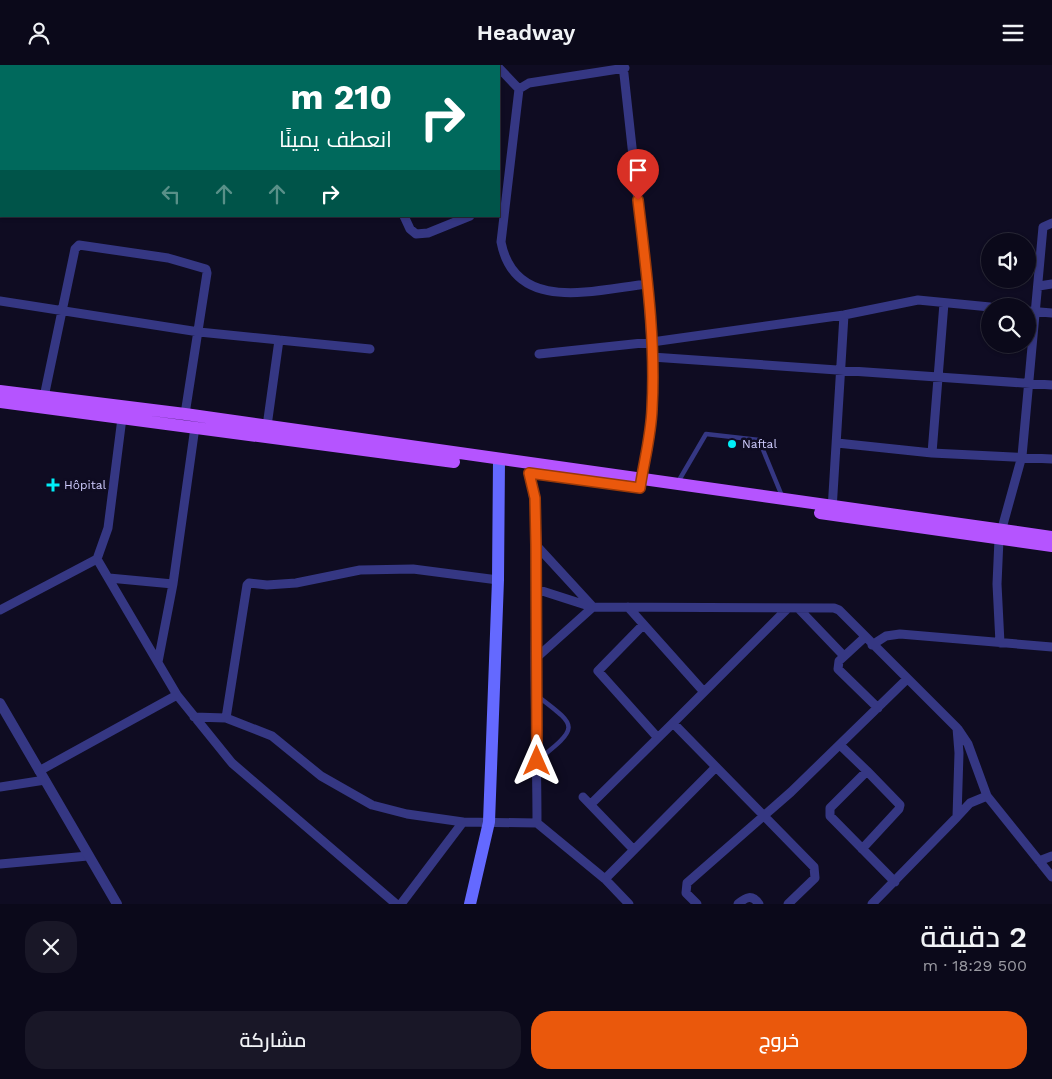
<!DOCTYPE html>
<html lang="ar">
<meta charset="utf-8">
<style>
:root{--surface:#0b091a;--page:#191727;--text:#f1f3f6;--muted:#9a9aa2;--line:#2b2a39;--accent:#ea580c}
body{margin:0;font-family:"Work Sans",Cairo,sans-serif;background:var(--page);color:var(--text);direction:rtl;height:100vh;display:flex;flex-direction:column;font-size:19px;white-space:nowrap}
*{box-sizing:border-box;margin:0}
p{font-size:16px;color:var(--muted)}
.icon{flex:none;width:28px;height:28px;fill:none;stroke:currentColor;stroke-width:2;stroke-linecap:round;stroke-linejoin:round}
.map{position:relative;height:839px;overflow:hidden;direction:ltr}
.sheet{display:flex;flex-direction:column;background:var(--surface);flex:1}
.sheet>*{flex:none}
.banner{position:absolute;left:0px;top:0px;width:500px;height:152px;box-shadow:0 1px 4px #0004,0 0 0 1px var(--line);direction:rtl;background:#00695c;color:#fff;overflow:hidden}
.controls{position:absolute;left:981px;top:168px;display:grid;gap:10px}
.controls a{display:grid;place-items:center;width:55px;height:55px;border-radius:50%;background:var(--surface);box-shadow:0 1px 4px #0004,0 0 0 1px var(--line);font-size:25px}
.pin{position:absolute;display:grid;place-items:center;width:42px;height:42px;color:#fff;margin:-51px -21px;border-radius:50% 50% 50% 0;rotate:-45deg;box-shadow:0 0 5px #0007}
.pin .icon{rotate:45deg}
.me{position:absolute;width:55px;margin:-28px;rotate:0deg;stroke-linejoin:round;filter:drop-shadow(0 0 4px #0008)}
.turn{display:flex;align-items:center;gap:18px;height:105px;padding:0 25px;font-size:22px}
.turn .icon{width:65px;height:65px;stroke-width:2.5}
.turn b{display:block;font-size:35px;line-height:42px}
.lanes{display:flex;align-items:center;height:48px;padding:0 25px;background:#0003;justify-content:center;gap:25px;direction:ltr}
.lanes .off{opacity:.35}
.round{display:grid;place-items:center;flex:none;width:52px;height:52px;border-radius:20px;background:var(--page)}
.overview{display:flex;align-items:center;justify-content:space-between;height:85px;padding:0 25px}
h1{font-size:30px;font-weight:600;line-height:38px}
.button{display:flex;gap:10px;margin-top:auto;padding:10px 25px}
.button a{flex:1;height:58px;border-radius:20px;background:var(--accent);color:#fff;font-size:20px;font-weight:600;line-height:58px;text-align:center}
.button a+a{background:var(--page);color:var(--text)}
header{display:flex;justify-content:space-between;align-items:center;height:65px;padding:0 25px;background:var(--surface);font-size:22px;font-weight:600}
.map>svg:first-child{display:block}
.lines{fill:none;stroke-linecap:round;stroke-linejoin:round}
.service{stroke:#353783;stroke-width:4.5}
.minor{stroke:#353783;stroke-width:9}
.tertiary{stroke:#353783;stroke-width:10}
.secondary{stroke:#6469ff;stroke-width:12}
.primary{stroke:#b554ff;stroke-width:12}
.route-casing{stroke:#983908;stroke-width:12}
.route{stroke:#ea580c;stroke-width:9}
.poi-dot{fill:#00eef8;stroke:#0f0c22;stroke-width:2}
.labels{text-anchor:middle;stroke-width:5;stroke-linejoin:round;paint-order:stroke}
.poi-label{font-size:12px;fill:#d0cdff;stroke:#0f0c22;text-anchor:start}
</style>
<header><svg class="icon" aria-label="menu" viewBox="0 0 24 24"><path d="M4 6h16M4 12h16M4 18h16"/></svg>Headway<svg class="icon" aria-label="person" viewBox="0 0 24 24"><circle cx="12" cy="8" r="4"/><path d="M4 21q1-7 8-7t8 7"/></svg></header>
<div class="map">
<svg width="1052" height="839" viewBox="0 0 1052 839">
<rect width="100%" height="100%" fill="#0f0c22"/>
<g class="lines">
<path class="service" d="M678 417 706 369 759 375 782 431
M536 630C578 662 580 661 538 695"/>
<path class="minor" d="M623 0 647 219 652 292V343L648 384 640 423
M431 1 434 0
M499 3 519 24
M625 3 529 18 519 24 501 177C515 249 594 225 647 219
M404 151 410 164 416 169 428 168 470 151
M1039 221 1052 219
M0 236 199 267 370 284
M1028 246 1052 248
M539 289 652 277 844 250 918 235 990 242
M652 292 1052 320
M44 332 75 184 79 180 168 193 206 204 207 208 185 349
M267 361 279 275
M837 378 932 388 1052 394
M932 388 944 238
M529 408C543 468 535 532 535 594 535 648 537 703 537 758L605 814 629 839
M832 445 844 250
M536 480 593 542 834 543 839 545 957 663 959 688 957 752 872 839
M109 513 173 519
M536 524 592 542
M628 542 704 627
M788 543 673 658 814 802 815 813 788 839
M798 543 844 591
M0 545 97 494
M643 560 598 606 658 673
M864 573 839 596 838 604 878 643
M1000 578 997 519 999 474 1022 391 1043 162 1052 158
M872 580 886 571 900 569 1052 582
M535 594 593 542
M158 597 173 519 195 362
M177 630 232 698 396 839
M194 652 226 653 272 671 321 711 372 740 407 749 463 757
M226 653 247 520 249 518 267 520 296 518 360 505 413 504 498 515
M958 664 968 679 987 731 1052 812
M840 680 867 706 830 743V751L895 817
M39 706 177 630 97 494 108 463 122 353
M0 722 45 715
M583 732 634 785
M591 739 673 658
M957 752 970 738 987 731
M862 784 899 744 900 740 867 706
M1039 796 1052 791
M0 799 88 791
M605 814 716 702
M401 839 463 757 537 758
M697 839 686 828 687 818 791 727 907 614
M738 839C746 832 752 829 759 839"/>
<path class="tertiary" d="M0 638 117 839"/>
<path class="secondary" d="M470 839 489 757 498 515 499 395"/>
<path class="primary" d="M0 326 185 349 1052 472
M0 337 454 397
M820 448 1052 481"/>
</g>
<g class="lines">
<defs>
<path id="route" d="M537 696 536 480 535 433 529 408 640 423C644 396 651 371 652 344 656 275 646 204 638 135"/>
</defs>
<use href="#route" class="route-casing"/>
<use href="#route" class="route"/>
</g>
<g class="poi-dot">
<circle cx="732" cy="379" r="5"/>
<path d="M50.5 412.5h5v5h5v5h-5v5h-5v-5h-5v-5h5z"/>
</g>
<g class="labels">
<g class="poi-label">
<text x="742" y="383">Naftal</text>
<text x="64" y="424">Hôpital</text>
</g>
</g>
</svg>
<div class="controls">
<a><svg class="icon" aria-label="sound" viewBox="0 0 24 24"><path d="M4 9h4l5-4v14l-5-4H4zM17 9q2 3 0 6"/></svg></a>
<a><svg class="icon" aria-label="search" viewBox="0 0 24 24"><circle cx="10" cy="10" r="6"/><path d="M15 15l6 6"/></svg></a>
</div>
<div class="pin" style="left:638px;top:135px;background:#d93025"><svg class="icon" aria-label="arrive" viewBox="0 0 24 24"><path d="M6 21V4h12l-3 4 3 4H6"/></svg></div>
<svg class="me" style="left:537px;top:696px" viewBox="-20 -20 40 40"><path d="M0-17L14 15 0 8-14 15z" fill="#ea580c" stroke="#fff" stroke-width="4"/></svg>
<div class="banner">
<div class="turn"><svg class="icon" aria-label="right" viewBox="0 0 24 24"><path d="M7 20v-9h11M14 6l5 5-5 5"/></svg><div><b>210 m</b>انعطف يمينًا</div></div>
<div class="lanes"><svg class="icon off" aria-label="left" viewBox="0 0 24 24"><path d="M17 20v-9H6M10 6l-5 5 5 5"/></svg><svg class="icon off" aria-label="ahead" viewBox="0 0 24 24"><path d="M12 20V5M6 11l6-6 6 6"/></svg><svg class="icon off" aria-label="ahead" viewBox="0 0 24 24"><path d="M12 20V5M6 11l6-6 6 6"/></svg><svg class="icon" aria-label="right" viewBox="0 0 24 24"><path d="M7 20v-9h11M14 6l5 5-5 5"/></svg></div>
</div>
</div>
<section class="sheet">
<div class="overview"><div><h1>2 دقيقة</h1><p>500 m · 18:29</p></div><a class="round"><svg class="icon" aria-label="close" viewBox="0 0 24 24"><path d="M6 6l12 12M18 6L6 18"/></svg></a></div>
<div class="button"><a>خروج</a><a>مشاركة</a></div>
</section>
